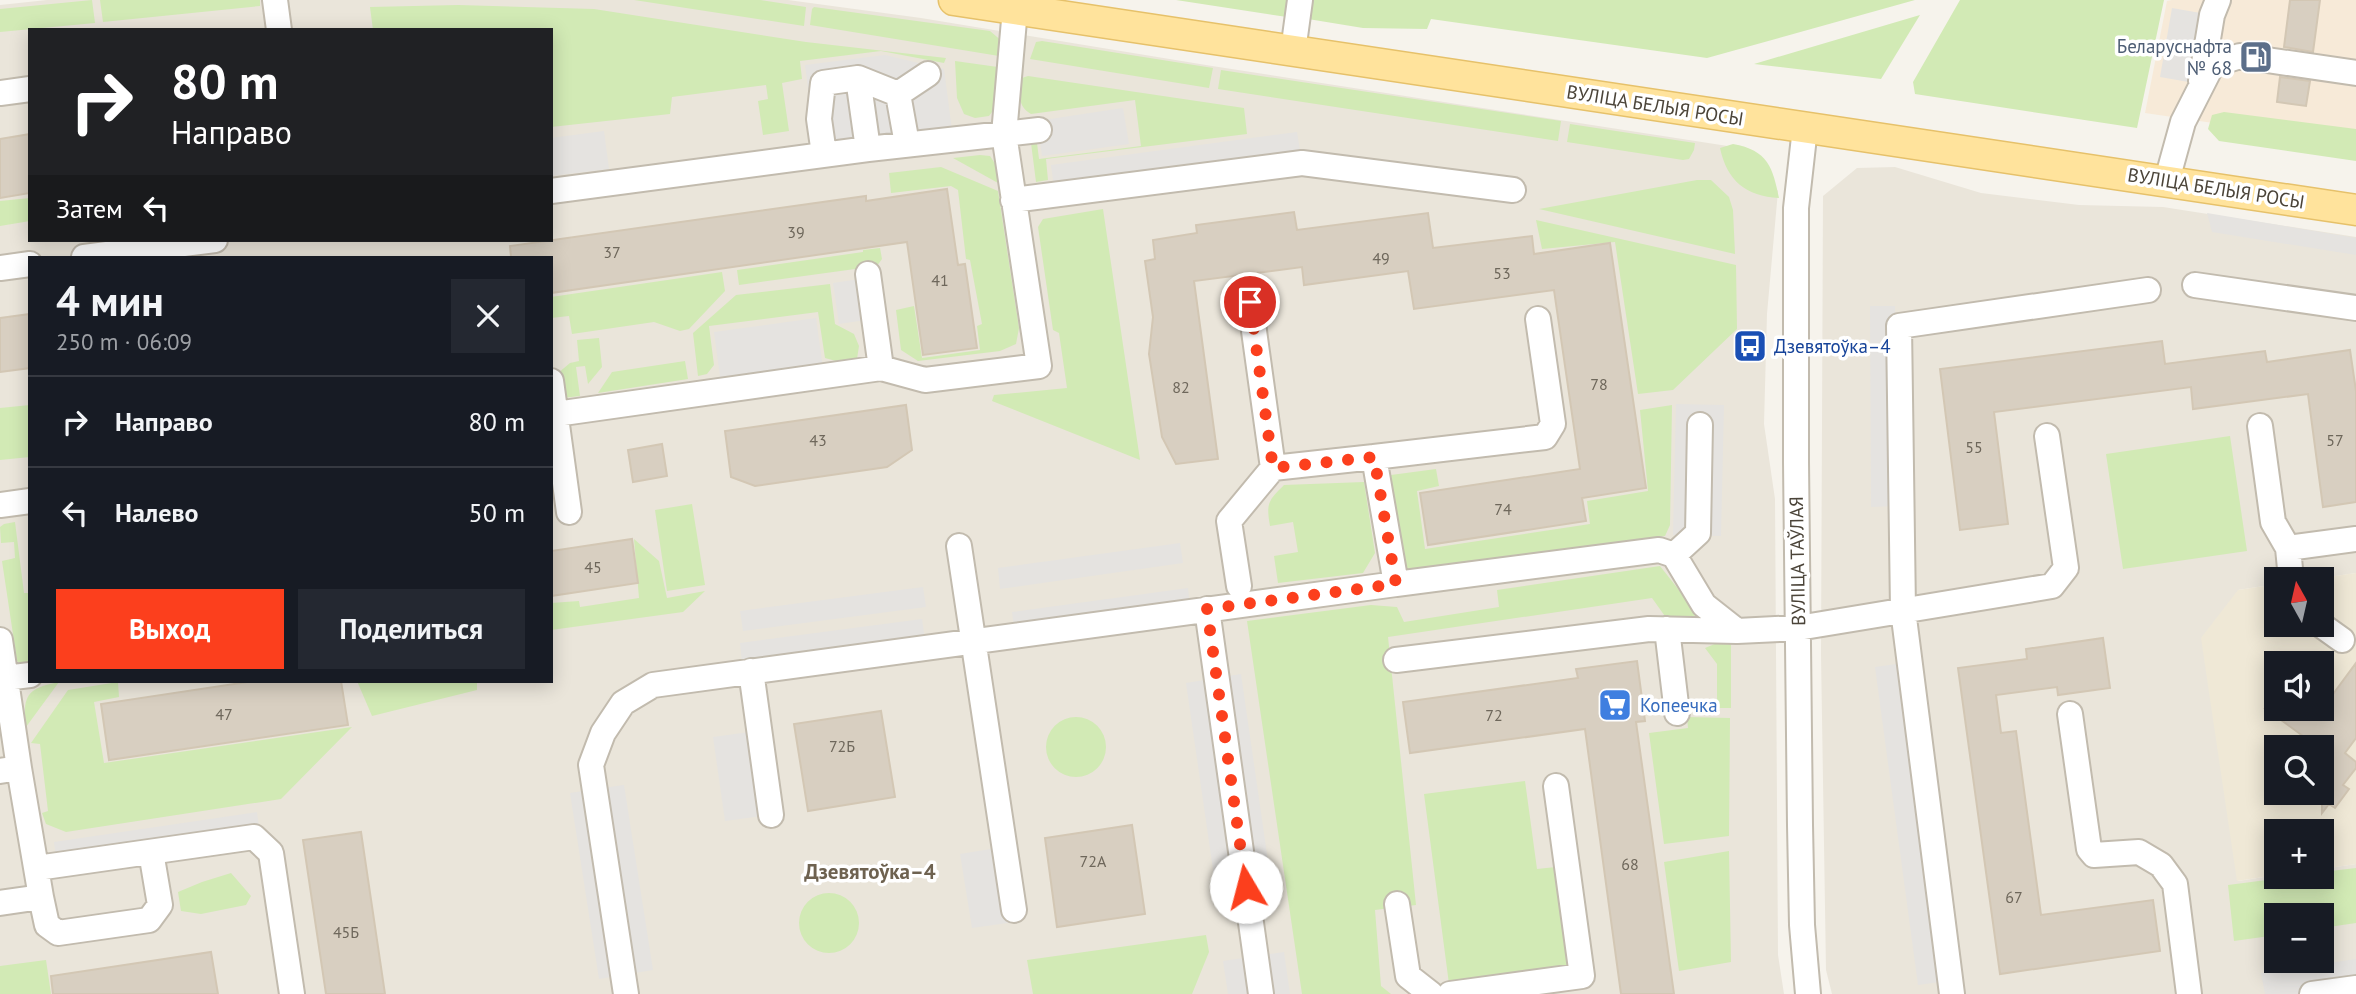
<!DOCTYPE html>
<html lang="ru">
<meta charset="utf-8">
<style>
:root{--surface:#171b24;--page:#242831;--text:#f1f3f6;--muted:#9ea1a6;--line:#363941;--accent:#fc3f1d}
body{margin:0;font-family:"PT Sans",sans-serif;background:var(--page);color:var(--text);height:100vh;display:flex;flex-direction:column;font-size:26px;white-space:nowrap}
*{box-sizing:border-box;margin:0}
p{font-size:23px;color:var(--muted)}
.icon{flex:none;width:38px;height:38px;fill:none;stroke:currentColor;stroke-width:2;stroke-linecap:round;stroke-linejoin:round}
.map{position:relative;flex:1;overflow:hidden}
.details{position:absolute;left:28px;top:256px;width:525px;height:427px;display:flex;flex-direction:column;background:var(--surface);border-radius:0px;box-shadow:0 4px 18px #0003}
.details>*{flex:none}
.guide{position:absolute;left:28px;top:28px;width:525px;height:214px;border-radius:0px;box-shadow:0 4px 18px #0003;background:#202124;color:#fff;overflow:hidden}
.needle{width:46px;rotate:352deg}
.fabs{position:absolute;left:2264px;top:567px;display:grid;gap:14px}
.fabs a{display:grid;place-items:center;width:70px;height:70px;border-radius:0px;background:var(--surface);box-shadow:0 4px 18px #0003;font-size:35px}
.pin{position:absolute;display:grid;place-items:center;width:60px;height:60px;color:#fff;margin:-30px;border:4px solid #fff;border-radius:50%;box-shadow:0 2px 7px #0007}
.me{position:absolute;width:77px;margin:-38px;rotate:352deg;stroke-linejoin:round;filter:drop-shadow(0 0 5px #0008)}
.turn{display:flex;align-items:center;gap:24px;height:147px;padding:0 28px;font-size:32px}
.turn .icon{width:91px;height:91px;stroke-width:2.5}
.turn b{display:block;font-size:49px;line-height:60px}
.then{display:flex;align-items:center;height:66px;padding:0 28px;background:#0003;gap:14px;font-size:26px}
.round{display:grid;place-items:center;flex:none;width:74px;height:74px;border-radius:0px;background:var(--page)}
.overview{display:flex;align-items:center;justify-content:space-between;height:119px;padding:0 28px}
h1{font-size:42px;font-weight:700;line-height:52px}
.button{display:flex;gap:14px;margin-top:auto;padding:14px 28px}
.button a{flex:1;height:80px;border-radius:0px;background:var(--accent);color:#fff;font-size:28px;font-weight:700;line-height:80px;text-align:center}
.button a+a{background:var(--page);color:var(--text)}
ul{padding:0;list-style:none}
li{display:flex;align-items:center;gap:21px;height:91px;padding:0 28px;border-top:2px solid var(--line)}
li div{flex:1}
li b{display:block;font-size:26px}
li em{font-style:normal}
.map>svg:first-child{display:block}
.residential{fill:#eae5da;fill-rule:evenodd}
.commercial{fill:#f7ead8}
.education{fill:#efe8d6;fill-rule:evenodd}
.green{fill:#d2eab5}
.parking{fill:#e5e3e0}
.building{fill:#d8cfc1;stroke:#d3c7b4;stroke-width:2}
.lines{fill:none;stroke-linecap:round;stroke-linejoin:round}
.minor-casing{stroke:#c2bbae;stroke-width:28}
.major-casing{stroke:#e6c16a;stroke-width:33}
.minor{stroke:#fff;stroke-width:24}
.major{stroke:#ffe39c;stroke-width:30}
.route{stroke:#fc3f1d;stroke-width:12;stroke-dasharray:0 21.6}
.labels{text-anchor:middle;stroke-width:7;stroke-linejoin:round;paint-order:stroke}
.number-label{font-size:16px;fill:#6e675b}
.service-label{font-size:19px;fill:#4e5e75;stroke:#fff;text-anchor:end}
.street-label{font-size:19px;fill:#4b4439;stroke:#fff}
.transit-label{font-size:19px;fill:#164399;stroke:#fff;text-anchor:start}
.shop-label{font-size:19px;fill:#366cbe;stroke:#fff;text-anchor:start}
.neighbourhood-label{font-size:21px;font-weight:bold;fill:#6e6250;stroke:#fff}
</style>
<div class="map">
<svg width="2356" height="994" viewBox="0 0 2356 994">
<rect width="100%" height="100%" fill="#f6f3ec"/>
<path class="residential" d="M47 0H788L921 18 1212 66 1747 149 1778 191 1767 314 1764 424 1775 499 1778 955 1784 994H0V5ZM30 30H551V240H30ZM30 257H551V681H30Z
M1895 167 1981 193 2079 205 2163 207 2356 237V573L2314 579H2277V584L2238 590V881L2277 875 2322 877V869L2356 864V994H1832L1826 970 1821 654 1823 196 1857 168ZM2277 915H2322V961H2277Z"/>
<path class="commercial" d="M2172 0H2356V144L2145 113 2167 1Z"/>
<path class="education" d="M2356 573V864L2322 869V831H2277V875L2237 881 2201 638 2238 590 2277 584V625H2322V579H2314ZM2277 663H2322V709H2277ZM2277 747H2322V793H2277Z"/>
<path class="green" d="M92 0 95 23 0 32V9Z
M100 0H260V6L103 22Z
M634 0H760L806 7 804 26Z
M1176 0H1290L1287 17Z
M1311 0H1915L1707 58 1431 19 1427 29 1363 28 1308 19Z
M1960 0H2164L2137 128 1915 94 1913 82Z
M458 5 594 9 806 42 946 58 944 63 881 51 800 61 802 79 782 83 789 131 763 135 758 101 768 99 766 85 672 97 670 114 551 127V30H373L370 7Z
M814 7 990 31 1003 42 999 56 810 25 812 9Z
M1920 15 1881 79 1754 64Z
M1042 41 1213 68 1209 88 1030 59 1036 42Z
M955 61 1005 68 998 104 989 116 975 118 964 114 957 98Z
M1221 70 1561 121 1558 141 1218 89Z
M1028 76 1244 108 1247 134 1046 159 1048 180 1036 182 1031 143H1037L1039 159 1141 146 1135 100 1031 114C1016 105 1020 93 1022 78Z
M2224 112 2356 129V161L2219 141 2208 129 2212 115Z
M1570 124 1695 143 1694 150 1689 159 1683 160 1567 142Z
M1733 144C1768 150 1773 168 1779 198 1746 196 1727 181 1720 148Z
M980 155 990 156 996 165 998 183 953 158Z
M941 167 998 191 1019 328 1016 344 1000 351 918 361 901 350 896 310 914 306 922 358 980 350 977 326 982 324 970 260 966 259 958 190 951 186 891 193 889 173Z
M1697 180H1711L1729 197 1733 210 1735 254 1539 209Z
M30 198V221L0 226V201Z
M1103 209 1140 460 992 401 994 395 1067 388 1059 333 1053 330 1038 227 1043 219Z
M1536 220 1736 265 1737 329 1673 390 1638 394 1615 242 1542 249Z
M880 248 882 259 877 266 739 285 737 270 863 252V250Z
M722 272 725 291 689 329 680 331 654 322 572 334 569 316 551 318V297Z
M830 284 835 324 854 334 859 346 857 359 836 361 825 358 818 312 709 326 714 365 707 374 698 376 693 333 736 295Z
M599 338 602 367 588 384 585 366 576 367 580 396 563 398 558 373 570 363 579 361 577 340Z
M685 361 688 379 598 393 612 372Z
M30 405V457L0 460V408Z
M1672 405 1670 525 1665 536 1413 570 1407 569 1403 563 1391 475 1436 469 1439 486 1417 491 1425 549 1590 524 1587 501 1648 491 1640 410Z
M2230 436 2247 551 2123 569 2106 454Z
M1364 482 1375 553 1363 573 1278 583 1274 556 1298 552 1293 522 1270 526C1266 503 1268 501 1284 485Z
M692 504 705 585 667 591 655 510Z
M15 522 24 593H30V663L20 664 17 661 2 561 15 558 14 542 1 543 0 527 4 524Z
M634 539 659 561 667 598 705 591 683 612 551 630V603L579 601 580 607 639 598Z
M1660 566 1697 613 1691 620 1667 619 1652 598 1388 637 1416 905 1375 910 1381 986 1391 994H1302L1247 621 1371 605 1397 607 1404 622 1499 607 1497 590Z
M1717 643H1731V708H1717V664L1705 648Z
M357 681H477V690L372 716Z
M59 682 26 727C22 695 28 688 59 682Z
M118 682 119 697 94 702 104 763 352 727 281 799 66 832 46 824 42 813 48 811 40 744 31 743 68 690Z
M1046 747a30 30 0 1 1 60 0a30 30 0 1 1-60 0Z
M1687 717 1730 718 1729 836 1664 844 1649 733 1688 728Z
M1525 781 1537 869 1565 866 1578 968 1449 984 1424 794Z
M1729 851 1731 962 1679 971 1664 862Z
M2356 868V923L2322 928V915H2277V935L2234 941 2228 885 2289 877H2322V872Z
M231 873 251 896 246 905 201 914 181 911 178 892 202 882Z
M799 923a30 30 0 1 1 60 0a30 30 0 1 1-60 0Z
M1206 935 1209 952 1192 994H1033L1027 960Z
M46 960 51 994H0V966Z"/>
<path class="parking" d="M2172 8 2212 15 2200 84 2160 77Z
M885 55 944 69 953 138 817 155 805 65Z
M1123 108 1129 144 1042 156 1037 121Z
M604 131 609 169 551 176V138Z
M1297 132 1302 163 1055 195 1051 165Z
M2207 213 2356 238V255L2212 232Z
M873 277 879 318 839 324 833 283Z
M1870 306H1895L1896 506 1871 507Z
M816 318 824 376 722 391 714 332Z
M1676 404 1724 405 1721 536 1673 535Z
M1180 543 1183 563 1000 589 998 568Z
M923 587 926 607 743 631 740 611Z
M1188 588 1190 610 1015 634 1012 612Z
M922 619 925 640 742 663 740 643Z
M1918 661 1962 979 1918 985 1875 667Z
M1241 674 1272 889 1217 897 1186 683Z
M764 730 776 814 725 821 713 737Z
M624 785 653 970 599 979 570 793Z
M257 812 259 827 56 857 54 842Z
M1009 846 1021 921 972 928 960 854Z
M1284 952 1290 994H1228L1223 961Z
M2356 959V994H2265L2261 973Z"/>
<path class="building" d="M2290 0H2320L2313 52 2284 47Z
M2280 77 2310 81 2306 106 2277 102Z
M30 134V193L0 198V139Z
M947 189 958 265 965 264 977 348 923 355 907 242 551 293V257H511L510 246 866 196V201Z
M1294 212 1297 230 1428 213 1433 248 1532 236 1534 254 1610 243 1646 488 1582 498 1586 521 1428 545 1420 493 1580 469 1554 290 1414 309 1408 271 1304 285 1302 267 1194 281 1218 459 1176 464 1162 437 1149 354 1153 317 1145 261 1155 259 1153 240 1197 233 1196 225Z
M30 314V368L0 372V318Z
M2162 341 2165 364 2265 351 2267 362 2350 350 2356 391V502L2323 507 2308 394 2193 409 2191 387 1994 412 2008 524 1960 530 1940 369Z
M906 405 912 450 887 467 755 486 731 477 725 431Z
M662 444 667 476 633 482 628 450Z
M632 539 638 583 551 596V551Z
M2103 638 2110 688 2058 695 2057 687 1996 695 2001 733 2016 731 2041 915 2153 900 2160 951 2000 974 1958 668 2027 659 2026 649Z
M1637 661 1645 721 1636 722 1674 994H1621L1585 729 1410 753 1403 702 1578 678 1576 669Z
M2356 663V738L2345 753 2356 762V768L2343 785 2349 789 2335 808 2329 804 2322 813V747H2318L2266 709H2322Z
M254 681H341L348 725 109 760 101 704Z
M881 711 895 797 808 811 794 724Z
M1132 825 1145 914 1057 927 1045 838Z
M361 832 385 994H326L303 840Z
M211 952 218 994H53L51 976Z"/>
<g class="lines">
<defs>
<path id="minor" d="M275 0 279 30
M1293 51 1300 0
M858 78 898 94 907 144
M2201 81 2212 15 2218 0
M0 93 30 89
M898 94 928 74
M1805 128 1796 208V462L1800 825 1802 925 1808 994
M824 154 819 119 823 83 858 78 868 149
M2167 180 2183 122 2212 65 2240 56 2356 73
M551 191 868 149 1039 130
M1013 200 1302 163 1513 190
M84 257 215 240
M0 268 30 264
M868 274 881 368
M2195 285 2356 308
M1250 302 1273 468 1374 457 1396 584 1659 550 1674 555 1704 605 1737 631
M551 381 569 512
M556 414 881 368 925 380 1039 366 1004 134 1015 9
M2260 426 2273 522 2288 548 2356 539
M1374 457 1545 437 1553 424 1538 319
M0 505 30 501
M959 546 1014 910
M2288 548 2291 579
M1674 555 1698 533 1700 425
M1239 586 1229 521 1273 468
M1207 609 1261 994
M2321 625 2342 640
M1667 629 1677 713
M0 640 19 768 0 771
M1396 660 1649 629 1737 631 1798 628 2052 586 2066 568 2047 436
M751 671 771 815
M5 678 30 675
M2070 714 2089 849 2094 855 2139 852 2161 865 2175 884 2189 994
M37 868 254 837 271 853 292 994
M41 897 47 925 58 933 149 920 160 905 151 852
M0 903 41 897 19 768
M1397 904 1408 976 1431 994
M626 994 591 765 603 733 623 703 653 685 1396 584
M1450 994 1582 976 1556 786
M1952 994 1903 610 1899 326 2148 290
M2312 994 2356 988"/>
<path id="major" d="M954 0 2356 210"/>
</defs>
<use href="#minor" class="minor-casing"/>
<use href="#major" class="major-casing"/>
<use href="#minor" class="minor"/>
<use href="#major" class="major"/>
</g>
<g class="lines">
<path class="route" d="M1246 887 1207 609 1396 584 1374 457 1273 468 1250 302"/>
</g>
<defs>
<symbol id="fuel-square" viewBox="-11 -11 22 22"><rect x="-9" y="-9" width="18" height="18" rx="4" fill="#5c6f8a" stroke="#fff"/><path d="M-5.5-6h7V0h2V4h1.3V-2.5L3-4.5l.8-.8L6-3V5H2.5V1h-1V6h-7ZM-4.2-4.7v3.2H.2V-4.7Z" fill="#fff"/></symbol>
<symbol id="bus-square" viewBox="-11 -11 22 22"><rect x="-9" y="-9" width="18" height="18" rx="4" fill="#1a4fb4" stroke="#fff"/><path d="M-5-6H5V4H4V6H2V4H-2V6H-4V4H-5ZM-3.5-4V0h7V-4ZM-3.5 1.2v1.5H-2V1.2ZM2 1.2v1.5H3.5V1.2Z" fill="#fff"/></symbol>
<symbol id="supermarket-square" viewBox="-11 -11 22 22"><rect x="-9" y="-9" width="18" height="18" rx="4" fill="#3f7fe0" stroke="#fff"/><path d="M-6-5.5h2.5l.6 2H6L4.5 2H-2.5L-4.4-4H-6ZM-1.5 3.2a1.3 1.3 0 1 0 .1 0ZM3 3.2a1.3 1.3 0 1 0 .1 0Z" fill="#fff"/></symbol>
</defs>
<g fill-rule="evenodd">
<use href="#fuel-square" x="2237" y="38" width="38" height="38"/>
<use href="#bus-square" x="1731" y="327" width="38" height="38"/>
<use href="#supermarket-square" x="1596" y="686" width="38" height="38"/>
</g>
<g class="labels">
<g class="number-label">
<text x="796" y="238">39</text>
<text x="612" y="258">37</text>
<text x="1381" y="264">49</text>
<text x="1502" y="279">53</text>
<text x="940" y="286">41</text>
<text x="1599" y="390">78</text>
<text x="1181" y="393">82</text>
<text x="818" y="446">43</text>
<text x="2335" y="446">57</text>
<text x="1974" y="453">55</text>
<text x="1503" y="515">74</text>
<text x="593" y="573">45</text>
<text x="224" y="720">47</text>
<text x="1494" y="721">72</text>
<text x="842" y="752">72Б</text>
<text x="1093" y="867">72А</text>
<text x="1630" y="870">68</text>
<text x="2014" y="903">67</text>
<text x="346" y="938">45Б</text>
</g>
<g class="service-label">
<text x="2232" y="53">Беларуснафта<tspan x="2232" dy="22">№ 68</tspan></text>
</g>
<g class="street-label">
<text transform="translate(1655 105) rotate(9)" y="7">ВУЛІЦА БЕЛЫЯ РОСЫ</text>
<text transform="translate(2216 188) rotate(9)" y="7">ВУЛІЦА БЕЛЫЯ РОСЫ</text>
<text transform="translate(1797 561) rotate(-91)" y="7">ВУЛІЦА ТАЎЛАЯ</text>
</g>
<g class="transit-label">
<text x="1774" y="353">Дзевятоўка–4</text>
</g>
<g class="shop-label">
<text x="1640" y="712">Копеечка</text>
</g>
<g class="neighbourhood-label">
<text x="870" y="879">Дзевятоўка–4</text>
</g>
</g>
</svg>
<div class="fabs">
<a><svg class="needle" viewBox="-14 -14 28 28"><path d="M0-13l5 13h-10z" fill="#e53935"/><path d="M0 13l5-13h-10z" fill="#9ea1a6"/></svg></a>
<a><svg class="icon" aria-label="sound" viewBox="0 0 24 24"><path d="M4 9h4l5-4v14l-5-4H4zM17 9q2 3 0 6"/></svg></a>
<a><svg class="icon" aria-label="search" viewBox="0 0 24 24"><circle cx="10" cy="10" r="6"/><path d="M15 15l6 6"/></svg></a>
<a>+</a>
<a>−</a>
</div>
<div class="pin" style="left:1250px;top:302px;background:#d93025"><svg class="icon" aria-label="arrive" viewBox="0 0 24 24"><path d="M6 21V4h12l-3 4 3 4H6"/></svg></div>
<svg class="me" style="left:1246px;top:887px" viewBox="-20 -20 40 40"><circle r="19" fill="#fff"/><path d="M0-13L10 11 0 6-10 11z" fill="#fc3f1d"/></svg>
<div class="guide">
<div class="turn"><svg class="icon" aria-label="right" viewBox="0 0 24 24"><path d="M7 20v-9h11M14 6l5 5-5 5"/></svg><div><b>80 m</b>Направо</div></div>
<div class="then">Затем<svg class="icon" aria-label="left" viewBox="0 0 24 24"><path d="M17 20v-9H6M10 6l-5 5 5 5"/></svg></div>
</div>
<section class="details">
<div class="overview"><div><h1>4 мин</h1><p>250 m · 06:09</p></div><a class="round"><svg class="icon" aria-label="close" viewBox="0 0 24 24"><path d="M6 6l12 12M18 6L6 18"/></svg></a></div>
<ul>
<li><svg class="icon" aria-label="right" viewBox="0 0 24 24"><path d="M7 20v-9h11M14 6l5 5-5 5"/></svg><div><b>Направо</b></div><em>80 m</em></li>
<li><svg class="icon" aria-label="left" viewBox="0 0 24 24"><path d="M17 20v-9H6M10 6l-5 5 5 5"/></svg><div><b>Налево</b></div><em>50 m</em></li>
</ul>
<div class="button"><a>Выход</a><a>Поделиться</a></div>
</section>
</div>
